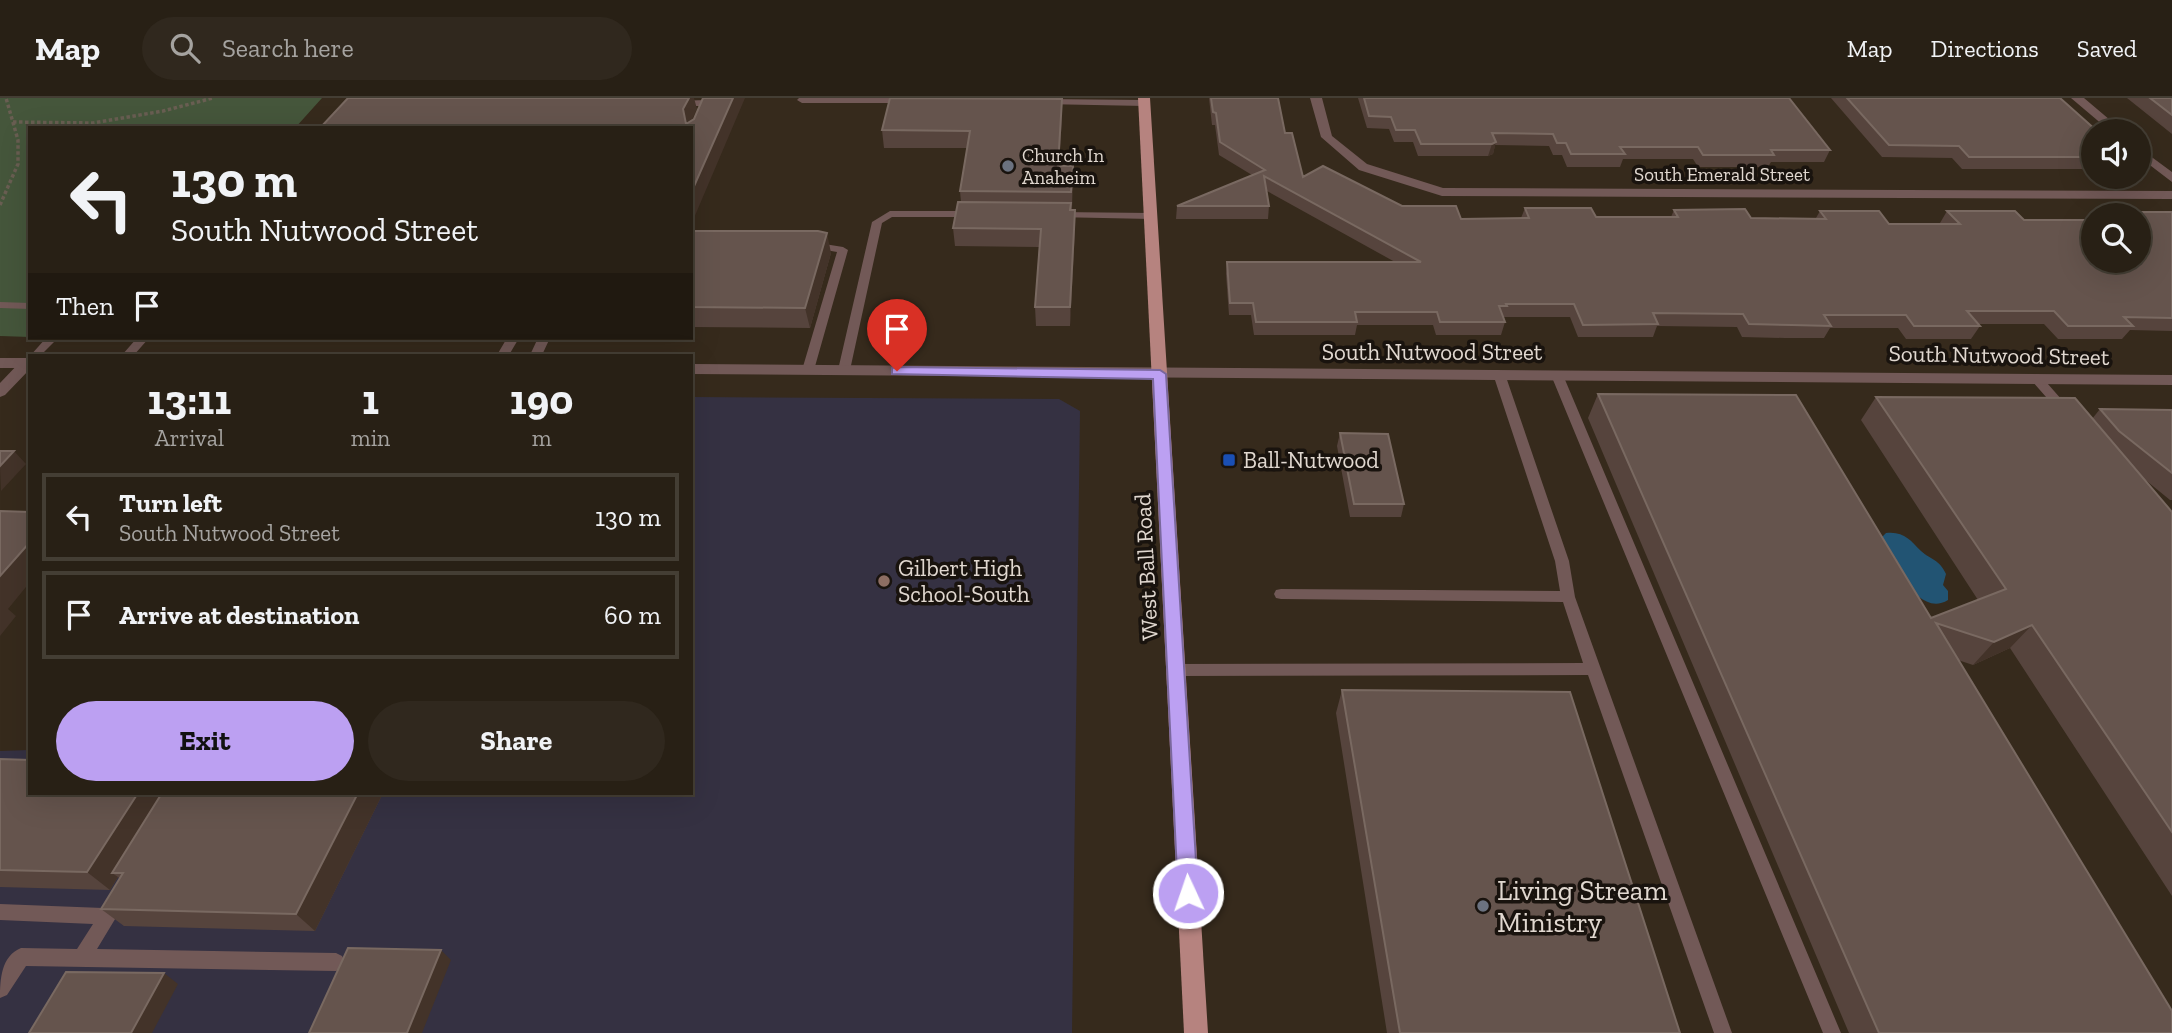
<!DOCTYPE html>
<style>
:root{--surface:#282015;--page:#30281e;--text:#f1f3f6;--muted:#a5a3a0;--line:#443e34;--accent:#bca0f2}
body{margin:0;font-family:"Zilla Slab",serif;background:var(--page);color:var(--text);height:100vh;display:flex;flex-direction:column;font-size:26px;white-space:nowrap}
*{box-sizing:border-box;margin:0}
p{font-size:23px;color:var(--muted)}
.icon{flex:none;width:38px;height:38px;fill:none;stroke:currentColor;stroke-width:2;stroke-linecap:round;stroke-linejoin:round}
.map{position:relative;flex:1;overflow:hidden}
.sheet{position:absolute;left:28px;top:256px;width:665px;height:441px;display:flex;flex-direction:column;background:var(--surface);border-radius:0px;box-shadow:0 7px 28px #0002,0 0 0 2px var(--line)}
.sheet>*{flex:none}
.guide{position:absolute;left:28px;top:28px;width:665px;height:214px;border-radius:0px;box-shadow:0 7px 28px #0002,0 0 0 2px var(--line);background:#282015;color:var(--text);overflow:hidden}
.tools{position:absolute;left:2081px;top:21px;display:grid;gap:14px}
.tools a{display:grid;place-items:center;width:70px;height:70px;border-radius:50%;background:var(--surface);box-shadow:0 7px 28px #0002,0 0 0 2px var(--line);font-size:35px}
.pin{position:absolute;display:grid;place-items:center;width:60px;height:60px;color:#fff;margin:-72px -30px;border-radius:50% 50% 50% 0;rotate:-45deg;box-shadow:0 0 7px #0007}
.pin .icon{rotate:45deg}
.me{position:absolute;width:77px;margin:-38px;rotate:357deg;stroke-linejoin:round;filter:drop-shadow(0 0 5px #0008)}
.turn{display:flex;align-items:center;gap:24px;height:147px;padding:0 28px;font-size:32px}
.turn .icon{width:91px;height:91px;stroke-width:2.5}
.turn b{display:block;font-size:49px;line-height:60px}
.then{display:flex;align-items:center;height:66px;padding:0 28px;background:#0003;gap:14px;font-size:26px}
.eta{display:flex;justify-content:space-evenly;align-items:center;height:119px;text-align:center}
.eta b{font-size:42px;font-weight:800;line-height:49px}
.primary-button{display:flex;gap:14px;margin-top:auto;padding:14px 28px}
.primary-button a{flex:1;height:80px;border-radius:42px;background:var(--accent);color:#111;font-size:28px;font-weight:800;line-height:80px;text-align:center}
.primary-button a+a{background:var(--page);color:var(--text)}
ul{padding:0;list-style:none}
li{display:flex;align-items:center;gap:21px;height:88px;margin:0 14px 10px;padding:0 14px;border:4px solid var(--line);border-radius:0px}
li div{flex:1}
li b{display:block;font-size:26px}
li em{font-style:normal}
header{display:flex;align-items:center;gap:42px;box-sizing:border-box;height:98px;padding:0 35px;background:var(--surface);border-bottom:2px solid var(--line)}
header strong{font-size:33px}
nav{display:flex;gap:38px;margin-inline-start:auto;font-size:24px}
.search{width:490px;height:63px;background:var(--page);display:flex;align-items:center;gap:18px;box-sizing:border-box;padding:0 24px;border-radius:38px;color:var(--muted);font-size:26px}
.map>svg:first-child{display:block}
.education{fill:#353142}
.green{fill:#45563b}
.water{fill:#225473}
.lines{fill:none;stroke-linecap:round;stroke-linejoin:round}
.path{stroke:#695e52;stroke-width:3.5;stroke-dasharray:3.5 2.5;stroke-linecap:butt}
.service{fill:#725957;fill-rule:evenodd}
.minor{fill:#725957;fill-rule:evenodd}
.tertiary{fill:#725957;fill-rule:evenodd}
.primary{fill:#b6837f;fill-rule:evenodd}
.wall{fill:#56443d}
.shaded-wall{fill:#433329}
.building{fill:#65544d;stroke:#796961;stroke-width:2}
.route{fill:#bca0f2;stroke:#7a689d;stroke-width:2}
.worship-dot{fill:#6b7280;stroke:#19130e;stroke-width:2.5}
.transit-dot{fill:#1a4fb4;stroke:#19130e;stroke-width:2.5}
.education-dot{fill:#8d6e63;stroke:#19130e;stroke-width:2.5}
.labels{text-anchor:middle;stroke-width:7;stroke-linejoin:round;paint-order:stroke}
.far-poi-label{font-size:19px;fill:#e1d8d0;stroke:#19130e;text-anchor:start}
.far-street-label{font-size:19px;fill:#e1d8d0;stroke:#19130e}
.street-label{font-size:23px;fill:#e1d8d0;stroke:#19130e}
.poi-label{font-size:23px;fill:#e1d8d0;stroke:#19130e;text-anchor:start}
.near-poi-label{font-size:28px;fill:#e1d8d0;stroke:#19130e;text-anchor:start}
</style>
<header>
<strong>Map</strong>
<div class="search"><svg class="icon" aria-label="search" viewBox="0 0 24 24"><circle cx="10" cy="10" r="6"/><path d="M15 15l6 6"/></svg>Search here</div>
<nav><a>Map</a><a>Directions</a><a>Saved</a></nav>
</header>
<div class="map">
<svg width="2172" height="935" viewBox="0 0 2172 935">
<rect width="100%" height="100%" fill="#362a1c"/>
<path class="education" d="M691 299 1059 301 1080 313 1072 935H0V653L30 652V695H691Z"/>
<path class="green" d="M0 0H322L295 30H30V239L0 238Z"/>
<path class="water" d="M1886 435C1904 433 1910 442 1921 453 1931 462 1939 461 1946 476L1943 487 1948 493V502C1917 521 1893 461 1880 441Z"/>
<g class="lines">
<path class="path" d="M13 24 93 25 163 13 213 0
M0 107 18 66V42L6 0"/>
<path class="service" d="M799 0H912L914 2 909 5H802L797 2Z
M1045 1 1145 2 1150 5 1145 8 1042 6V2Z
M674 3 707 2 712 5 694 41 691 42V30L701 8H677L674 7Z
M890 113H975L980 116 975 119H892L882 125 850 272 844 276 840 275 838 272 872 124Z
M1058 114 1151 115 1156 118 1151 121 1054 119V115Z
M812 144 843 149 848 152 814 272 808 276 802 272 837 154 808 149V145Z
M0 204 30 205V211L0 210Z
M46 240H58L41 257 30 258Z
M137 240H149L134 257H122Z
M507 240H519L509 257H497Z
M538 240H550L542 257H530Z
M1499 272 1505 276 1569 463 1575 499 1732 935H1714L1588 577 1176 578 1171 576 1168 572 1171 568 1176 566 1583 565 1563 504 1281 501 1276 500 1274 496 1276 492 1281 491 1560 493 1555 463 1493 276Z
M1557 273 1563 277 1841 935H1823L1551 277Z
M2036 276 2040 277 2069 310 2071 313 2069 316H2061L2032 283 2030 280Z
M117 795 123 797 126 803 97 851 336 855 342 858 345 864 342 870 336 873 26 868 7 897 0 900C0 882 1 858 21 850L77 851 93 826 0 822V806L103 810 111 797Z"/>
<path class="minor" d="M1310 0H1322L1332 38 1367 66 1443 90 2172 93V101L1442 98 1359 72 1321 39Z
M2071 0H2084L2123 33H2110Z
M2138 49 2172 74V84L2138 58Z
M30 261V271L5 297 0 299V285L22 262Z"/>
<path class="tertiary" d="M0 260H30V270H0Z
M691 266 2172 277V287L691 276Z"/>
<path class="primary" d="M1138 0H1150L1208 935H1184Z"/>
</g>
<path class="wall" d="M1209 0H1278L1285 35 1303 79 1402 108 1461 121 1521 120 1525 110 1596 119H1671L1674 112 1751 120H1816L1820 113 1889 126H1941L1940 125 1947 113 2024 122H2093V163L2138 117H2096L2099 114H2172V233L2130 232 2122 241H2058L2044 226H1978L1980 228 1971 241H1906L1898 230H1830L1824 240H1785L1742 239 1737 229 1657 228 1653 239H1578L1570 219H1504L1505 224 1501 237H1436L1433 227H1357L1355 237H1254L1251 217H1229L1226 176 1227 164H1395L1267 93 1269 108 1268 121H1176L1177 108 1252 77 1219 57 1215 27H1212Z
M1358 0H1789L1830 52 1824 64H1771L1768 69H1698L1693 61H1623L1620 69H1567L1562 57H1553L1549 48 1495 47 1493 56 1488 58H1418L1413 44H1394L1389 31 1367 30Z
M1831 0H2060L2093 33V71H1962L1952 60 1882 59Z
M2127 0H2172V36Z
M1062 1V18L1059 68H1073L1072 112 1075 130 1070 228H1036L1035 209 1039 149 955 148 953 130 961 104 960 93 967 50H884L882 32Z
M691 133 831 155 810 230 691 229Z
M1598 296 1931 520 1978 502 1861 322 1876 299 2092 321 2100 311 2172 312V402H2170L2143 380 2172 414V798L2010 550 1973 567 1958 562 2172 935H1849L1588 320Z
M1340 335 1404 406 1401 419H1350L1337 348Z
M1342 592 1680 935H1387L1336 615Z
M0 661 30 695H383L315 833 124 828 101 811 120 781 118 779 110 792 0 789Z"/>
<path class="shaded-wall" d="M689 0H694L697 11 688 30 686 26 683 11Z
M733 0H745L691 127V95Z
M1062 1V18L1058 86V68Z
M1496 44 1493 56 1488 58 1492 46Z
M1075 112V130L1070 228V209Z
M827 135 831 155 810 230 805 210Z
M14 353 26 366 1 393 0 368Z
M30 444V484L8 511 16 518 0 538V478Z
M2032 527 2010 550 1973 567 1994 544Z
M138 695H170L112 775 118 779 110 792 87 774Z
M358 695H383L315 833 296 816Z
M441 852 451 862 422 935H407Z
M164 875 178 886 152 935H131Z"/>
<path class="building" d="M348 0H689L683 11 686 26 694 21 703 0H733L691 95V30H320Z
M890 0 1062 1 1058 68H1073L1071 94 960 93 970 33 882 32Z
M1211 0H1278L1285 35H1292L1303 79 1323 68 1402 108H1456L1461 121 1529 120 1525 110H1591L1596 119H1678L1674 112 1745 111 1751 120 1826 121 1820 113H1879L1889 126H1960L1947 113H2015L2024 122H2093V163H2138V117H2102L2099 114H2172V220L2124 219 2133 228H2068L2054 213H1967L1980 228H1914L1906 217H1824L1831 228 1792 227 1749 226 1743 216 1653 215 1658 226 1583 227 1574 206H1506L1507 208H1499L1505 224H1440L1437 214H1355L1357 224H1256L1253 205H1230L1227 164H1421L1264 78 1269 108H1177L1265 72 1220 44 1216 15 1213 14Z
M1364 0H1789L1830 52H1771L1774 57H1703L1698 49H1620L1625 56H1571L1566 45H1557L1553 36 1492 35 1496 44 1492 46H1421L1415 32H1396L1391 19 1369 18Z
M1847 0H2060L2097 33H2093V59H1969L1959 48 1889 47Z
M2150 0H2172V17Z
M958 104 1071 105 1070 112H1075L1070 209H1035L1041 131 953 130Z
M691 133H818L827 135 805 210 691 209Z
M1598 296 1796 297 1931 520 2006 491 1876 299 2075 300 2172 414V734L2032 527 1994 544 1936 525 2172 913V935H1879Z
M2100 311 2172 312V375L2119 333Z
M1340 335 1388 336 1404 406H1354Z
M0 353H14L0 368Z
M0 413 30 414V444L0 478Z
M1342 592 1570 594 1680 935H1400Z
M0 661 30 662V695H138L87 774 0 772Z
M162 695H358L296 816 101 811 123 775H112Z
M348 850 441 852 407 935H309Z
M66 874 164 875 131 935H29Z"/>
<path class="route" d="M897 269 1160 272 1166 276 1198 795 1195 802 1188 804 1181 802 1178 795 1153 281 892 276V270Z"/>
<g class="worship-dot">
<circle cx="1008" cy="68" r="7"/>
<circle cx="1483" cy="808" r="7"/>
</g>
<rect class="transit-dot" x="1222" y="355" width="14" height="14" rx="3.5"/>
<circle class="education-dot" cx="884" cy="483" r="7"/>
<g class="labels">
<g class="far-poi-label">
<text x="1022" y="64">Church In<tspan x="1022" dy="22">Anaheim</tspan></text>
</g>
<g class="far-street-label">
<text x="1722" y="83">South Emerald Street</text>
</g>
<g class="street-label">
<text x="1432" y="262">South Nutwood Street</text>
<text transform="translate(1999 257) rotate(1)" y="8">South Nutwood Street</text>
<text transform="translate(1146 469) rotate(-93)" y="8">West Ball Road</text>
</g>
<g class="poi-label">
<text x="1243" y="370">Ball-Nutwood</text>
<text x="898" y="478">Gilbert High<tspan x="898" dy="26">School-South</tspan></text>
</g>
<g class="near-poi-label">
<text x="1497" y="802">Living Stream<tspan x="1497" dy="32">Ministry</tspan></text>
</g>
</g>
</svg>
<div class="tools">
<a><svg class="icon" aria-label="sound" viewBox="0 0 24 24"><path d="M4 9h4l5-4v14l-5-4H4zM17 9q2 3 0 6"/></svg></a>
<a><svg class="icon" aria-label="search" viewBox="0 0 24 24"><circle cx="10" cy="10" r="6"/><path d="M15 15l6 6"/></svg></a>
</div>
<div class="pin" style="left:897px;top:273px;background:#d93025"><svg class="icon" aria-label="arrive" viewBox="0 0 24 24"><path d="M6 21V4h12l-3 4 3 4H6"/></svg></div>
<svg class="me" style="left:1188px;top:795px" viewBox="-20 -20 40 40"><circle r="17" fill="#bca0f2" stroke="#fff" stroke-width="3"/><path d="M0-11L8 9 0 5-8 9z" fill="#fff"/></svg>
<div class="guide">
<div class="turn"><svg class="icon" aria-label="left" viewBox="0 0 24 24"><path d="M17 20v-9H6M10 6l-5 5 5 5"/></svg><div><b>130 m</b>South Nutwood Street</div></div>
<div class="then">Then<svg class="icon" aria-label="arrive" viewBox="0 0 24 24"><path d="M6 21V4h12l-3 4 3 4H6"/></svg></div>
</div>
<section class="sheet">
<div class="eta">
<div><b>13:11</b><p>Arrival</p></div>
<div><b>1</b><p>min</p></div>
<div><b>190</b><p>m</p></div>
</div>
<ul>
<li><svg class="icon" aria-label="left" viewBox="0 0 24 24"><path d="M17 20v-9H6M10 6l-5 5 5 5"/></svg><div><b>Turn left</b><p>South Nutwood Street</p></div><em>130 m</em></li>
<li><svg class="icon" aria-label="arrive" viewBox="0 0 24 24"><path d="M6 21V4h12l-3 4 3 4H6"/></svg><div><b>Arrive at destination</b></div><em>60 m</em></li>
</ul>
<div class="primary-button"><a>Exit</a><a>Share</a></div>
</section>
</div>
